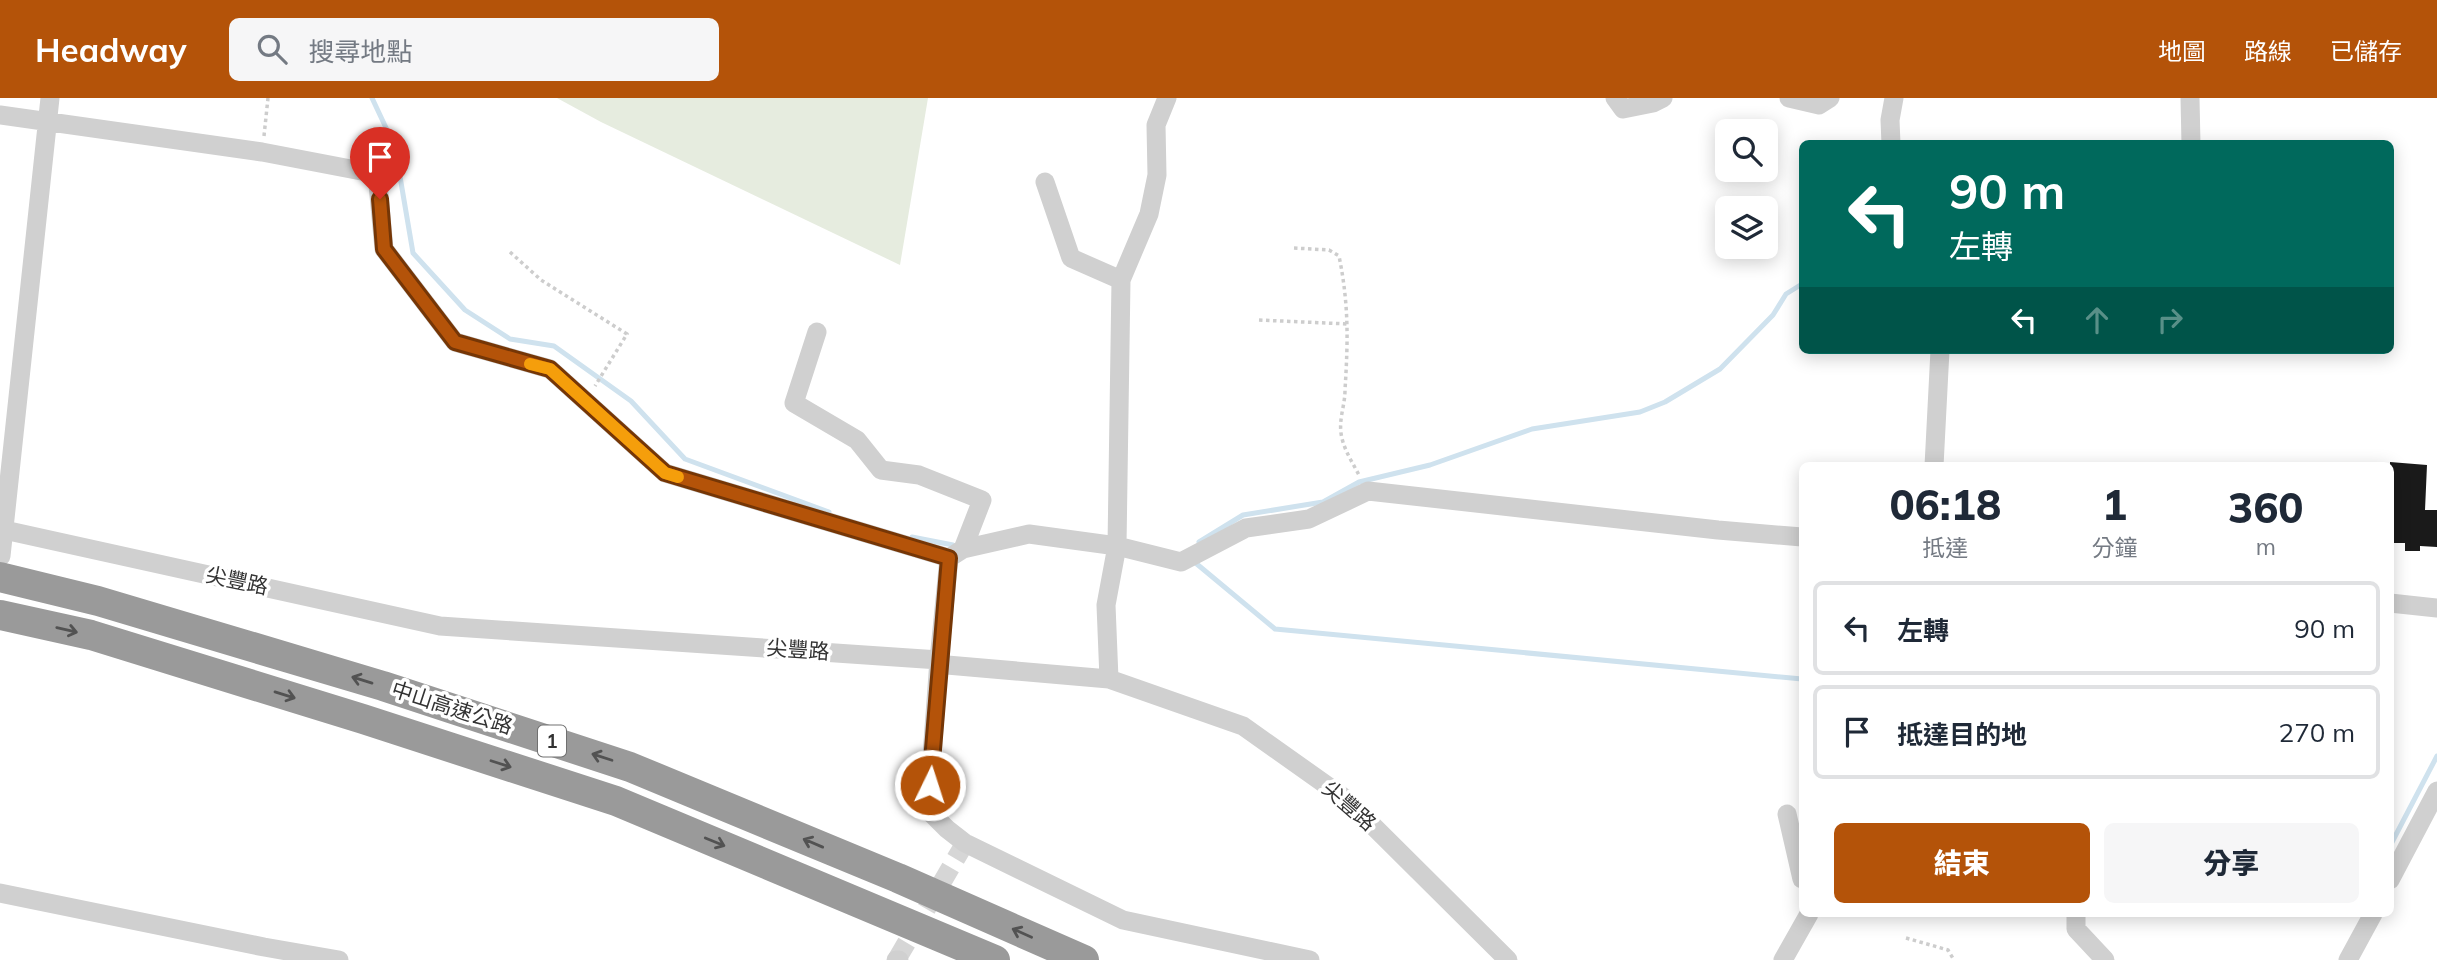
<!DOCTYPE html>
<html lang="zh-TW">
<meta charset="utf-8">
<style>
:root{--surface:#fff;--page:#f6f6f7;--text:#1f2937;--muted:#747a83;--line:#e0e1e3;--accent:#b45309}
body{margin:0;font-family:Mulish,"Noto Sans TC",sans-serif;background:var(--page);color:var(--text);height:100vh;display:flex;flex-direction:column;font-size:26px;white-space:nowrap}
*{box-sizing:border-box;margin:0}
p{font-size:23px;color:var(--muted)}
.icon{flex:none;width:38px;height:38px;fill:none;stroke:currentColor;stroke-width:2;stroke-linecap:round;stroke-linejoin:round}
.map{position:relative;flex:1;overflow:hidden}
.panel{position:absolute;left:1799px;top:364px;width:595px;height:455px;display:flex;flex-direction:column;background:var(--surface);border-radius:10px;box-shadow:0 4px 18px #0003}
.panel>*{flex:none}
.banner{position:absolute;left:1799px;top:42px;width:595px;height:214px;border-radius:10px;box-shadow:0 4px 18px #0003;background:#00695c;color:#fff;overflow:hidden}
.fabs{position:absolute;left:1715px;top:21px;display:grid;gap:14px}
.fabs a{display:grid;place-items:center;width:63px;height:63px;border-radius:10px;background:var(--surface);box-shadow:0 4px 18px #0003;font-size:35px}
.pin{position:absolute;display:grid;place-items:center;width:60px;height:60px;color:#fff;margin:-72px -30px;border-radius:50% 50% 50% 0;rotate:-45deg;box-shadow:0 0 7px #0007}
.pin .icon{rotate:45deg}
.me{position:absolute;width:77px;margin:-38px;rotate:4deg;stroke-linejoin:round;filter:drop-shadow(0 0 5px #0008)}
.turn{display:flex;align-items:center;gap:24px;height:147px;padding:0 35px;font-size:32px}
.turn .icon{width:91px;height:91px;stroke-width:2.5}
.turn b{display:block;font-size:49px;line-height:60px}
.lanes{display:flex;align-items:center;height:66px;padding:0 35px;background:#0003;justify-content:center;gap:35px;direction:ltr}
.lanes .off{opacity:.35}
.eta{display:flex;justify-content:space-evenly;align-items:center;height:119px;text-align:center}
.eta b{font-size:42px;font-weight:800;line-height:49px}
.button{display:flex;gap:14px;margin-top:auto;padding:14px 35px}
.button a{flex:1;height:80px;border-radius:10px;background:var(--accent);color:#fff;font-size:28px;font-weight:800;line-height:80px;text-align:center}
.button a+a{background:var(--page);color:var(--text)}
ul{padding:0;list-style:none}
li{display:flex;align-items:center;gap:21px;height:94px;margin:0 14px 10px;padding:0 21px;border:4px solid var(--line);border-radius:10px}
li div{flex:1}
li b{display:block;font-size:26px}
li em{font-style:normal}
header{display:flex;align-items:center;gap:42px;box-sizing:border-box;height:98px;padding:0 35px;background:var(--accent);color:#fff}
header strong{font-size:33px}
nav{display:flex;gap:38px;margin-inline-start:auto;font-size:24px}
.search{width:490px;height:63px;background:var(--page);display:flex;align-items:center;gap:18px;box-sizing:border-box;padding:0 24px;border-radius:10px;color:var(--muted);font-size:26px}
.map>svg:first-child{display:block}
.green{fill:#e6ecdf}
.lines{fill:none;stroke-linecap:round;stroke-linejoin:round}
.stream{stroke:#cfe2ee;stroke-width:5}
.building{fill:#1a1a1a}
.minor-tunnel{stroke:#d6d6d6;stroke-width:19;stroke-dasharray:19 10;stroke-linecap:butt}
.path{stroke:#cdcdcd;stroke-width:3.5;stroke-dasharray:3.5 3.5;stroke-linecap:butt}
.minor{stroke:#d0d0d0;stroke-width:19}
.highway{stroke:#9a9a9a;stroke-width:30}
.oneway{stroke:#525252}
.route-casing{stroke:#753606;stroke-width:18}
.route{stroke:#b45309;stroke-width:12}
.slow{stroke:#f59e0b;stroke-width:12}
.labels{text-anchor:middle;stroke-width:7;stroke-linejoin:round;paint-order:stroke}
.shield{fill:#fff;stroke:#707070;stroke-width:2}
.shield-label{font-size:19px;font-weight:bold;fill:#333}
.street-label{font-size:21px;fill:#333;stroke:#fff}
</style>
<header>
<strong>Headway</strong>
<div class="search"><svg class="icon" aria-label="search" viewBox="0 0 24 24"><circle cx="10" cy="10" r="6"/><path d="M15 15l6 6"/></svg>搜尋地點</div>
<nav><a>地圖</a><a>路線</a><a>已儲存</a></nav>
</header>
<div class="map">
<svg width="2437" height="862" viewBox="0 0 2437 862">
<rect width="100%" height="100%" fill="#fff"/>
<path class="green" d="M557 0H928L900 167 601 24Z"/>
<g class="lines">
<path class="stream" d="M372 0 395 49 413 155 465 212 510 241 554 248 631 303 685 361 829 414
M912 439 953 447
M1199 444 1243 417 1323 404 1359 384 1430 367 1532 331 1640 314 1665 304 1720 271 1773 217 1786 196 1802 186
M1192 462 1275 531 1802 581
M2390 748 2437 658"/>
</g>
<path class="building" d="M2390 364 2427 367 2425 412H2437V449L2420 448V453H2405V445H2390Z"/>
<g class="lines">
<path class="minor-tunnel" d="M897 861 965 745"/>
<path class="path" d="M264 38 268 0
M1294 150 1329 152 1339 158C1349 207 1348 243 1345 292 1345 307 1339 320 1341 335 1343 351 1353 365 1360 379
M510 154 541 182 627 236 595 288
M1259 222 1348 226
M1906 840 1948 852 1954 862"/>
<path class="minor" d="M1615 0 1623 11 1653 5 1663 0
M1789 0 1819 7 1830 0
M2190 0 2191 46
M0 17 262 54 377 76 384 151 455 244 550 271 665 375 949 460 963 451 1029 436 1117 448 1181 464 1246 430 1309 421 1368 393 1718 432 1802 439
M1891 46 1890 22 1894 0
M1045 84 1071 160 1121 182 1149 116 1157 77 1156 27 1167 0
M817 234 794 305 857 342 881 372 919 377 982 402 963 451
M1934 368 1940 252
M0 431 440 528 939 562 947 567 1109 581 1243 628 1346 701 1508 862
M1 458 50 0
M949 460 939 562 928 712 947 731 965 745 1123 822 1310 862
M2390 505 2437 510
M1109 581 1106 507 1117 448 1121 182
M1787 716 1802 781
M2390 782 2437 693
M0 795 264 849 339 862
M2076 816V831L2105 862
M896 862H899
M1783 862 1809 816
M2348 862 2373 816"/>
<path class="highway" d="M0 479 98 503 383 588 630 669 898 780 1084 862
M0 517 91 537 363 621 616 703 995 862"/>
</g>
<defs><path id="oneway-shaft" d="M-6 0H5M1.5-3L5.5 0L1.5 3" fill="none" stroke-width="1.6" stroke-linecap="round" stroke-linejoin="round" transform="scale(1.75)"/></defs>
<g class="oneway">
<use href="#oneway-shaft" transform="translate(67 532) rotate(13)"/>
<use href="#oneway-shaft" transform="translate(362 582) rotate(-163)"/>
<use href="#oneway-shaft" transform="translate(285 597) rotate(17)"/>
<use href="#oneway-shaft" transform="translate(602 659) rotate(-162)"/>
<use href="#oneway-shaft" transform="translate(501 666) rotate(18)"/>
<use href="#oneway-shaft" transform="translate(715 744) rotate(22)"/>
<use href="#oneway-shaft" transform="translate(813 745) rotate(-157)"/>
<use href="#oneway-shaft" transform="translate(1022 835) rotate(-156)"/>
</g>
<g class="lines">
<defs>
<path id="route" d="M380 101 384 151 455 244 550 271 665 375 949 460 930 687"/>
</defs>
<use href="#route" class="route-casing"/>
<use href="#route" class="route"/>
<path class="slow" d="M530 266 550 271 665 375 678 379"/>
</g>
<g class="labels">
<rect class="shield" x="538" y="627.5" width="28" height="31" rx="5"/>
<g class="shield-label">
<text x="552" y="650">1</text>
</g>
<g class="street-label">
<text transform="translate(237 483) rotate(12)" y="7">尖豐路</text>
<text transform="translate(798 552) rotate(4)" y="7">尖豐路</text>
<text transform="translate(452 610) rotate(18)" y="7">中山高速公路</text>
<text transform="translate(1349 708) rotate(41)" y="7">尖豐路</text>
</g>
</g>
</svg>
<div class="fabs">
<a><svg class="icon" aria-label="search" viewBox="0 0 24 24"><circle cx="10" cy="10" r="6"/><path d="M15 15l6 6"/></svg></a>
<a><svg class="icon" aria-label="layers" viewBox="0 0 24 24"><path d="M12 4l9 5-9 5-9-5zM3 14l9 5 9-5"/></svg></a>
</div>
<div class="pin" style="left:380px;top:101px;background:#d93025"><svg class="icon" aria-label="arrive" viewBox="0 0 24 24"><path d="M6 21V4h12l-3 4 3 4H6"/></svg></div>
<svg class="me" style="left:930px;top:687px" viewBox="-20 -20 40 40"><circle r="17" fill="#b45309" stroke="#fff" stroke-width="3"/><path d="M0-11L8 9 0 5-8 9z" fill="#fff"/></svg>
<div class="banner">
<div class="turn"><svg class="icon" aria-label="left" viewBox="0 0 24 24"><path d="M17 20v-9H6M10 6l-5 5 5 5"/></svg><div><b>90 m</b>左轉</div></div>
<div class="lanes"><svg class="icon" aria-label="left" viewBox="0 0 24 24"><path d="M17 20v-9H6M10 6l-5 5 5 5"/></svg><svg class="icon off" aria-label="ahead" viewBox="0 0 24 24"><path d="M12 20V5M6 11l6-6 6 6"/></svg><svg class="icon off" aria-label="right" viewBox="0 0 24 24"><path d="M7 20v-9h11M14 6l5 5-5 5"/></svg></div>
</div>
<section class="panel">
<div class="eta">
<div><b>06:18</b><p>抵達</p></div>
<div><b>1</b><p>分鐘</p></div>
<div><b>360</b><p>m</p></div>
</div>
<ul>
<li><svg class="icon" aria-label="left" viewBox="0 0 24 24"><path d="M17 20v-9H6M10 6l-5 5 5 5"/></svg><div><b>左轉</b></div><em>90 m</em></li>
<li><svg class="icon" aria-label="arrive" viewBox="0 0 24 24"><path d="M6 21V4h12l-3 4 3 4H6"/></svg><div><b>抵達目的地</b></div><em>270 m</em></li>
</ul>
<div class="button"><a>結束</a><a>分享</a></div>
</section>
</div>
